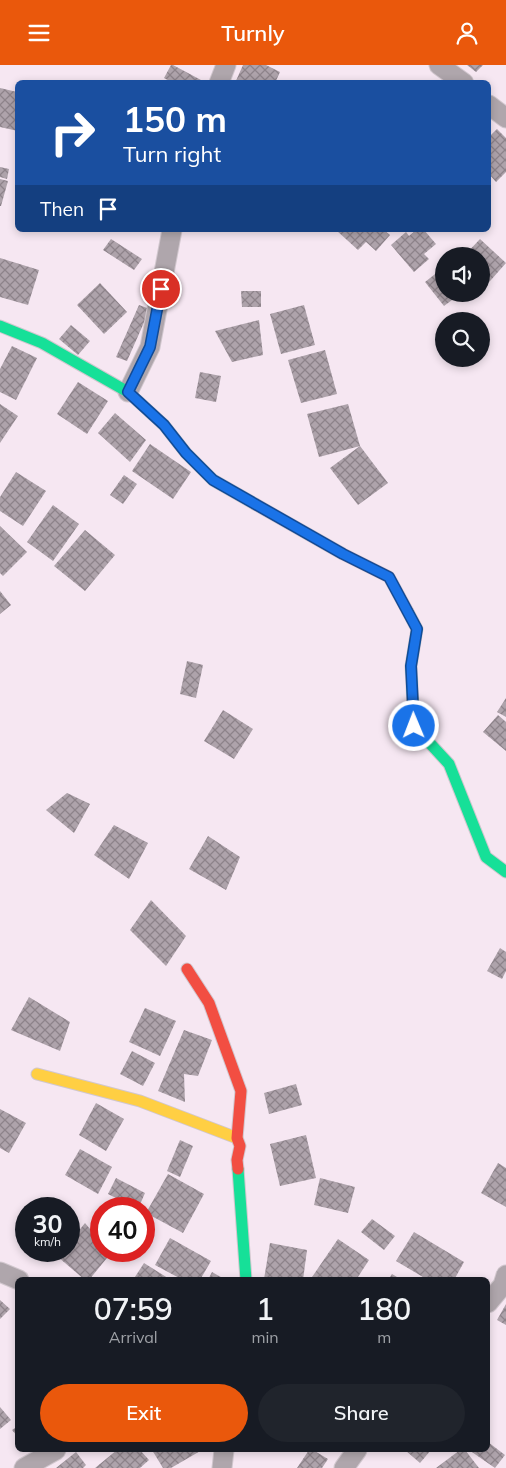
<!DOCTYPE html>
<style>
:root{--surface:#171b24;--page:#20242c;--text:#f1f3f6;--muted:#9ea1a6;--accent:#ea580c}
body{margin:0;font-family:Mulish,sans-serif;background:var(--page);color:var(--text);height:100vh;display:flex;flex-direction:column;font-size:19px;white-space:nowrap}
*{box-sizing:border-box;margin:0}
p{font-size:16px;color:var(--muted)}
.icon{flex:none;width:28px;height:28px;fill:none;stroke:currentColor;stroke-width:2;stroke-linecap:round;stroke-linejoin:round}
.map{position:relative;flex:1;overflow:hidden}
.drawer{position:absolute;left:15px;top:1212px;width:475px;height:175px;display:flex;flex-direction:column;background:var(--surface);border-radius:8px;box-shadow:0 2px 8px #0003}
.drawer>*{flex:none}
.banner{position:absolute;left:15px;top:15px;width:476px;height:152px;border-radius:8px;box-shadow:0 2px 8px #0003;background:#1a4fa0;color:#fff;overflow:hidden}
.fabs{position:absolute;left:435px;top:182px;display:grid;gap:10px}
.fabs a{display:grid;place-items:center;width:55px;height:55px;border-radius:50%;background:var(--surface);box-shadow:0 2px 8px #0003;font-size:25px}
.speed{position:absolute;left:15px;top:1132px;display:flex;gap:10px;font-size:25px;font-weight:700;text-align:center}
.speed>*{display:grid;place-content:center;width:65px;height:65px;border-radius:50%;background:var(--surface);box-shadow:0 2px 8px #0003;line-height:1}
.speed small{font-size:12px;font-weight:400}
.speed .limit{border:8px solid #d22;background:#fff;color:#111}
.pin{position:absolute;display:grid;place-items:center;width:42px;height:42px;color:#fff;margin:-21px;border:2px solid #fff;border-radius:50%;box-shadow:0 1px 5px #0007}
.me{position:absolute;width:55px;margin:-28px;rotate:359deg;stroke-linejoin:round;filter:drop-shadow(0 0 4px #0008)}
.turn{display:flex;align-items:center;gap:18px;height:105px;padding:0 25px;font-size:22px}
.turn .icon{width:65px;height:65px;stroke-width:2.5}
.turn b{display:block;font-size:35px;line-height:42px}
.then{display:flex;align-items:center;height:48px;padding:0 25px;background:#0003;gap:10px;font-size:19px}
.eta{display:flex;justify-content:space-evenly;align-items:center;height:85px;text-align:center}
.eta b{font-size:30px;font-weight:600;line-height:35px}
.cta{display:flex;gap:10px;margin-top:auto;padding:10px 25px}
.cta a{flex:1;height:58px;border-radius:30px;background:var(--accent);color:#fff;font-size:20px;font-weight:600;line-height:58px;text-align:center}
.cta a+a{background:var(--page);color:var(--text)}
header{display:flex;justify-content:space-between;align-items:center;height:65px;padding:0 25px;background:var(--accent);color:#fff;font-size:22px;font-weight:600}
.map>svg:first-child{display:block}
.building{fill:url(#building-cross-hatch)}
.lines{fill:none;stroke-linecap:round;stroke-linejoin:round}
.street-casing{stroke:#d1c7ce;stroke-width:21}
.fast-casing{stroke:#d1c7ce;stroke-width:13}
.slow-casing{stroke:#d1c7ce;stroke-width:13}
.jam-casing{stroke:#d1c7ce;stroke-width:13}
.street{stroke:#afa6ac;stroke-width:19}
.fast{stroke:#16e098;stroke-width:11}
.slow{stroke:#ffcf43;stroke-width:11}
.jam{stroke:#f24e42;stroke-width:11}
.route-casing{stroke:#114b97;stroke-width:12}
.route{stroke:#1a73e8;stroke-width:9}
</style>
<header><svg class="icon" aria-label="menu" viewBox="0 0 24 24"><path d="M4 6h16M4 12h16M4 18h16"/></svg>Turnly<svg class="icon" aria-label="person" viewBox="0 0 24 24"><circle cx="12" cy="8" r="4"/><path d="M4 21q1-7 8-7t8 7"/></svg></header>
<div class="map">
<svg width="506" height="1403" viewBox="0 0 506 1403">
<defs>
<pattern id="building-cross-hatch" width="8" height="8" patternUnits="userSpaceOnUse" patternTransform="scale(1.25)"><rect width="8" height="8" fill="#aea3ab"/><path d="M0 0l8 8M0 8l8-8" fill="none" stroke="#8d838a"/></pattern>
</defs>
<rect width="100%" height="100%" fill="#f6e7f2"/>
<path class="building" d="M171 0H173L201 15 200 18H173L164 13Z
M243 0H266L280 7 275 18H235Z
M467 0H483L476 7Z
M0 23 17 27 18 66 0 62Z
M497 64 506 73V107L496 117 489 109V72Z
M0 102 9 104 7 114 0 112Z
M0 114 8 116 1 141H0Z
M336 165H384L390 170 376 186 366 177 358 185Z
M416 165H424L436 179 424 189 429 194 414 207 391 180 406 167 409 171Z
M111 174 142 194 134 205 103 185Z
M480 174 506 198 483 224 481 223V191H464Z
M0 193 39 205 28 240 0 232Z
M444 202V229H460L444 241 425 217Z
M100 218 127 247 104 269 77 240Z
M241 226H261V242H242Z
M139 240 150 244 127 296 116 292Z
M304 240 315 280 281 289 270 249Z
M259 255 263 290 232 297 215 266Z
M71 260 90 276 78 290 59 274Z
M12 281 37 293 16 335 0 327V304Z
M325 285 337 329 301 338 288 295Z
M200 307 221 311 216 337 195 333Z
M78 317 108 336 87 369 57 349Z
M0 339 18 351 0 378Z
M348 339 360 381 319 392 307 349Z
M115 348 146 375 130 397 98 368Z
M150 379 191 407 173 434 132 406Z
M360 381 388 418 358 440 330 403Z
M16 407 46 426 23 461 0 446V432Z
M124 410 137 419 123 439 110 430Z
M53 440 79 459 53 496 27 477Z
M0 461 27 487 3 511 0 508Z
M85 465 115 490 85 526 54 501Z
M0 526 11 540 0 549Z
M187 596 203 600 196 633 180 629Z
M506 633V652L497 647Z
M223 645 253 664 234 694 204 676Z
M498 650 506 657V686L483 667Z
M67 728 90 739 74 768 46 745Z
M114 760 148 778 129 814 94 790Z
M208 771 240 792 226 825 189 804Z
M151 835 186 871 166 901 130 865Z
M500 883 506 887V906L502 914 487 906Z
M29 932 70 957 60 986 11 965Z
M145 943 176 956 160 991 129 977Z
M184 965 212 975 198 1011 184 1009 185 1037 158 1026Z
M132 986 155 998 143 1021 120 1009Z
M296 1019 302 1040 269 1049 264 1028Z
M96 1038 124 1054 106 1086 79 1070Z
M0 1044 26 1058 9 1088 0 1083Z
M306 1070 316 1113 280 1121 270 1079Z
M180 1075 193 1081 180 1112 167 1106Z
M80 1084 112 1102 98 1129 65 1110Z
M498 1098 506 1103V1142L481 1128Z
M168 1109 204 1129 183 1168 146 1148Z
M116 1113 145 1128 138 1144 108 1129Z
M320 1113 355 1122 348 1148 314 1140Z
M372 1154 395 1171 384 1185 361 1167Z
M85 1158 101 1177V1186L111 1188 89 1215H85L58 1192 63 1186H69V1178Z
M414 1167 464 1197 454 1215H428L396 1196Z
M170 1173 211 1196 200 1215H183L155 1200Z
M338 1174 369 1195 356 1215H310Z
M270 1178 307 1185 303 1215 264 1214Z
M144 1198 171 1215H133Z
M212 1207 226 1215H208Z
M392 1209 402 1215H388Z
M0 1235 10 1244 0 1254Z
M506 1239V1260L497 1255Z
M0 1342 11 1355 0 1364Z
M18 1361V1372L12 1365Z
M488 1377 505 1390 495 1403 469 1385H488Z
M117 1385H140L149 1395 140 1403H95Z
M152 1385H202L171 1403H163Z
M309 1385H313L328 1394 322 1403H297Z
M405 1385H431L420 1398Z
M460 1385H465L479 1403H436Z
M76 1387 86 1400 83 1403H56Z"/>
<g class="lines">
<defs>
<path id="street" d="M439 0 464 18
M219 18 226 0
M489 40 506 53
M128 327 150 282 172 165
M0 1207 19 1215
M488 1238 503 1220 506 1210
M24 1403 56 1385
M222 1403 224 1385
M344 1403 357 1385"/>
<path id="fast" d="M0 261 42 278 128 327 164 360 186 388 213 415 255 439
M408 547 417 564 411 601 414 661 449 699 486 792 506 807
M238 1104 246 1215"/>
<path id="slow" d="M37 1009 140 1036 237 1073"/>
<path id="jam" d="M255 439 343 489 389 512 408 547
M187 904 209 938 241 1026 237 1073 240 1081 237 1095 238 1104"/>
</defs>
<use href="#street" class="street-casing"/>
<use href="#fast" class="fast-casing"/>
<use href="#slow" class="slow-casing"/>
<use href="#jam" class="jam-casing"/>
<use href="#street" class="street"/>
<use href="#fast" class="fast"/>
<use href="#slow" class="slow"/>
<use href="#jam" class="jam"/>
</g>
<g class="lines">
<defs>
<path id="route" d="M161 224 150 282 128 327 164 360 186 388 213 415 343 489 389 512 417 564 411 601 414 661"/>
</defs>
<use href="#route" class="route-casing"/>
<use href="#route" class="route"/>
</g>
</svg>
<div class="fabs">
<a><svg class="icon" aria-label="sound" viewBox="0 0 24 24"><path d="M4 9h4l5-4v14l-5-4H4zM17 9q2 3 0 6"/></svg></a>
<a><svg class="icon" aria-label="search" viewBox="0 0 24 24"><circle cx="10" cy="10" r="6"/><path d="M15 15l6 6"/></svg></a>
</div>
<div class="speed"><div>30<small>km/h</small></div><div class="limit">40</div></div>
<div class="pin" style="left:161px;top:224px;background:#d93025"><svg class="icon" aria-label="arrive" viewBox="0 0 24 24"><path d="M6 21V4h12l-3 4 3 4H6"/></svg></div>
<svg class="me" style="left:414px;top:661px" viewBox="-20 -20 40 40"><circle r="17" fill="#1a73e8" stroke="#fff" stroke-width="3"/><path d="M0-11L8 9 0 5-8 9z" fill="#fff"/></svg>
<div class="banner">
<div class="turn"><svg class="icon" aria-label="right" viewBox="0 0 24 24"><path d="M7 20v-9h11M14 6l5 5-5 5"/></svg><div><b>150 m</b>Turn right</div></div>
<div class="then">Then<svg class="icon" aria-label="arrive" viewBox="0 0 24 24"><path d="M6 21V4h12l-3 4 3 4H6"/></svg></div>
</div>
<section class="drawer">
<div class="eta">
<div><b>07:59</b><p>Arrival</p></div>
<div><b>1</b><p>min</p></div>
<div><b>180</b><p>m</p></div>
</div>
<div class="cta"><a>Exit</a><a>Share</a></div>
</section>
</div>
